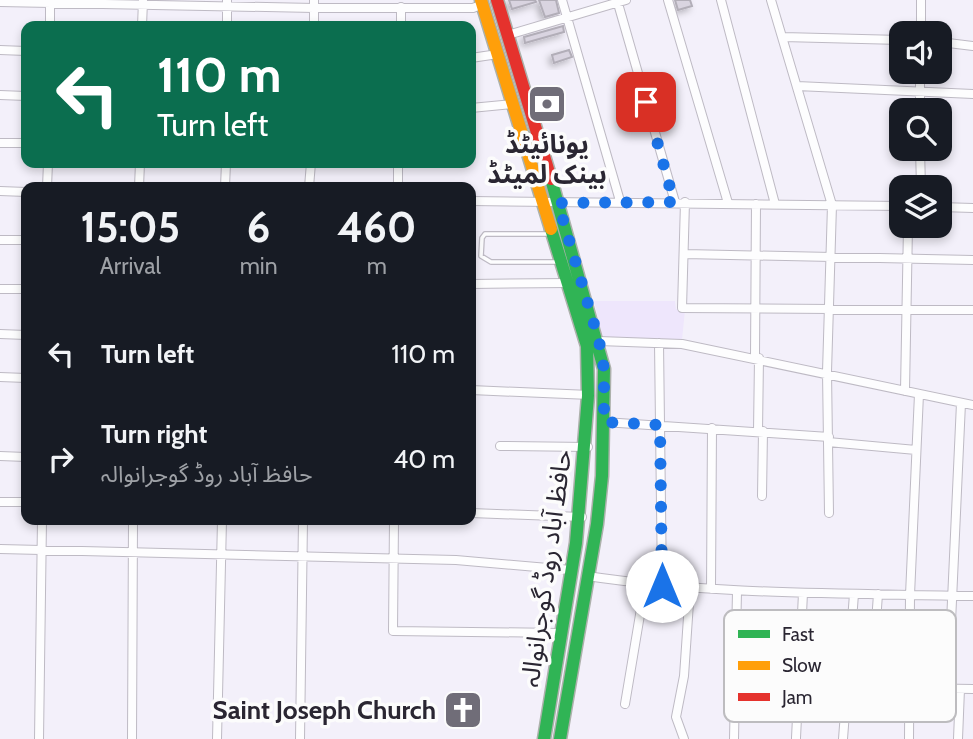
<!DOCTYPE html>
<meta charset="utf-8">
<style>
:root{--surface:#171b24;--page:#20242c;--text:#f1f3f6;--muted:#9ea1a6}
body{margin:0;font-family:Cabin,"Noto Sans Arabic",sans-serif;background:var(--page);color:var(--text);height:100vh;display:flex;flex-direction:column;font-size:26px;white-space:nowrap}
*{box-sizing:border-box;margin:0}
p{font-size:23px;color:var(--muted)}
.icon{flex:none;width:38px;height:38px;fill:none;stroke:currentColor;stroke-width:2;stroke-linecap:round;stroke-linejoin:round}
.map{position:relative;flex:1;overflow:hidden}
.sheet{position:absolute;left:21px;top:182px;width:455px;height:343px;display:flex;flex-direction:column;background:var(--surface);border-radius:14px;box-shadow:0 4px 10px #0003}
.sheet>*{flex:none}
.banner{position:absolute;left:21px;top:21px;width:455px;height:147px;border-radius:14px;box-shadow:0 4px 10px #0003;background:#0b6e4f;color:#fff;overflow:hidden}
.controls{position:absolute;left:889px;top:21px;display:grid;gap:14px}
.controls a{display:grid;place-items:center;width:63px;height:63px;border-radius:14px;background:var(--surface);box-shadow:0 4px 10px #0003;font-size:35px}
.pin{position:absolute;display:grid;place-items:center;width:60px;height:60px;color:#fff;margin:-30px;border-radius:14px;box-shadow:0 4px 10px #0006}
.me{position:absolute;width:77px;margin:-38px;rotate:0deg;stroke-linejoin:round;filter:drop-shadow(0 0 5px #0008)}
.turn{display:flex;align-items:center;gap:24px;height:147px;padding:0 21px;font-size:32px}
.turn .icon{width:91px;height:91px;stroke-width:2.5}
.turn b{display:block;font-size:49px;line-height:60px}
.eta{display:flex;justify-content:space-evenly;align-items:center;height:119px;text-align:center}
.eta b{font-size:42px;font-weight:800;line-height:49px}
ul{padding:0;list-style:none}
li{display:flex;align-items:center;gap:21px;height:105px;padding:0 21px}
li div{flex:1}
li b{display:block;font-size:26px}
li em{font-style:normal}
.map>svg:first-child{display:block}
.built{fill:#eee6fc}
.building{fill:#d9d4e0;stroke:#b2aeb8;stroke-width:2;filter:url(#shadow)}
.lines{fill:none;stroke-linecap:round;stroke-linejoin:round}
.lane-casing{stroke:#bebac4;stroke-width:6}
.street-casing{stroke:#bebac4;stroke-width:10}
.fast-casing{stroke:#acb1ab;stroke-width:15}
.slow-casing{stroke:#acb1ab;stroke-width:15}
.jam-casing{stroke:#acb1ab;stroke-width:15}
.lane{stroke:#fdfdfe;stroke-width:3.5}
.street{stroke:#fdfdfe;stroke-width:8}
.fast{stroke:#30b455;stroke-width:12}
.slow{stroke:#ff9f0a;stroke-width:12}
.jam{stroke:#e5322d;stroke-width:12}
.route{stroke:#1a73e8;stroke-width:12;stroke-dasharray:0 21.6}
.labels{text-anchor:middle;stroke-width:7;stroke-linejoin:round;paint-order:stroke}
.poi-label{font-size:26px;font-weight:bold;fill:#2a2632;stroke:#fcfcfc}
.street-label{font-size:26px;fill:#2a2632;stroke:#fcfcfc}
.key{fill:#fcfcfc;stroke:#bdbcbf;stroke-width:2}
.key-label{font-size:19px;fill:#2a2632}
</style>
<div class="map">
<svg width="973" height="739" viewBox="0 0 973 739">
<defs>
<filter id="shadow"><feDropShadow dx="-3" dy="3" stdDeviation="3.5" flood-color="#0004"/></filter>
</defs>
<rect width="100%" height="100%" fill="#f3f0fa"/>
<path class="built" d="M594 301H675L676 309 685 310 682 340 603 339Z"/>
<path class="building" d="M509 0H535L536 2 512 9Z
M539 0H556L559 13 545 17Z
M675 0H690L692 6 678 10Z
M563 26 564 32 525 43 524 37Z
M569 50 572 57 554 63 552 55Z"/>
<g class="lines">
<defs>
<path id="lane" d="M548 234H485L482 238 481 256 491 262H557"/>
<path id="street" d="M562 0 620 201
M617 0 675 202
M668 0 728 203
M721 0 775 204
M771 0 832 205 827 372 829 513
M0 2 314 8H473L483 4
M50 26V0
M142 26 143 1
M227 26V0
M314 26V0
M401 26V7
M921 33V0
M508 35 626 0
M783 37 901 40
M940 42 973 46
M0 50 26 51
M471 58 498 54
M797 86 973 94
M0 95 26 96
M471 108 513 104
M920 110V72
M0 143H26
M920 149 921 187
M47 187 48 163
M139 187 140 163
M225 187 226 163
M309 187 311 163
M398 187V163
M0 191 26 192
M471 201 901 206
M685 202 682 308 973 310
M940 207 973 208
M0 240H26
M685 254 973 260
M471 284 569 283
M0 289H26
M0 334 26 335
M599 341 682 344 973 405
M659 343 662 586
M755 357 756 204
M0 377 26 378
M471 390 590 395
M905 391 908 226
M604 422 829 437
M758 431 759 358
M828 442 916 450
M500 446 588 447
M0 456 26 457
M762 496 763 431
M0 502H26
M471 513 582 517
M394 520 393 631 561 633
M0 549 456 560 571 570
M587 576C714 595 844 593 973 596
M711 589 712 428
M910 688 973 689
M948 688 961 403
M625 704 645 585
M870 707 878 594
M796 738 803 593
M39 739 42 520
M132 739 133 520
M217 739 222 520
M300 739 303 520
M684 739 676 717 684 676 690 588
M734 739 737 591
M843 739 854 594
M909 739 910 595 919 394
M958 739 960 689"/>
<path id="fast" d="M551 179 604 369 602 476 597 524 560 739
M544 739 576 543 588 396 587 346 551 229"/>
<path id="slow" d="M481 0 551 229"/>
<path id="jam" d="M497 0 551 179"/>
</defs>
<use href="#lane" class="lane-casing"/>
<use href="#street" class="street-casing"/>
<use href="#fast" class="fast-casing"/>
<use href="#slow" class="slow-casing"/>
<use href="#jam" class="jam-casing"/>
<use href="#lane" class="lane"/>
<use href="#street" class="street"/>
<use href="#fast" class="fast"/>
<use href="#slow" class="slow"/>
<use href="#jam" class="jam"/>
</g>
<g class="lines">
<path class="route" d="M646 102 674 202 558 203 599 341 604 369V422L660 425 662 586"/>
</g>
<defs>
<symbol id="bank-square" viewBox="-11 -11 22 22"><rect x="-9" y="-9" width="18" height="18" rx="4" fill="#706d78" stroke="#fcfcfc"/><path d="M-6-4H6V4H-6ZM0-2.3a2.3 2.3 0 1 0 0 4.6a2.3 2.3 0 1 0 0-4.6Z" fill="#fff"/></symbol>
<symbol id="church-square" viewBox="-11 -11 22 22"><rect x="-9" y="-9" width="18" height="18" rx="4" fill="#706d78" stroke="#fcfcfc"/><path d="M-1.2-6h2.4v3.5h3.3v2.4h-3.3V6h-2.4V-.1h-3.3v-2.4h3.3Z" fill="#fff"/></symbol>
</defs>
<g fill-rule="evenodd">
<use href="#bank-square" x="525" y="82" width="44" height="44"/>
<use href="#church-square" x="441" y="688" width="44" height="44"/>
</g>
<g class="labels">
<g class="poi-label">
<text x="547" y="153">یونائیٹڈ<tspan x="547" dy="30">بینک لمیٹڈ</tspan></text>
<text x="436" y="719" text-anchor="end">Saint Joseph Church</text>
</g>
<g class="street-label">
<text transform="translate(546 568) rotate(-82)" y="9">حافظ آباد روڈ گوجرانوالہ</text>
</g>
</g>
<rect x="724" y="610" width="232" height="112" rx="10" class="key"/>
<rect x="738" y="630" width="32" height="8" fill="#30b455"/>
<rect x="738" y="661" width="32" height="9" fill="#ff9f0a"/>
<rect x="738" y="693" width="32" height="8" fill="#e5322d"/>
<g class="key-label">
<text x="782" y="641">Fast</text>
<text x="782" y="672">Slow</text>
<text x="782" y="704">Jam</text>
</g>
</svg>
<div class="controls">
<a><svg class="icon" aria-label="sound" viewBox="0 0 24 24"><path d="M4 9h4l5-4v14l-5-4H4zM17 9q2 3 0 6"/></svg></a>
<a><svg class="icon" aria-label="search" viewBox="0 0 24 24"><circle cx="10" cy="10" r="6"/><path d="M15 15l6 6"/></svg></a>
<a><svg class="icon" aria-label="layers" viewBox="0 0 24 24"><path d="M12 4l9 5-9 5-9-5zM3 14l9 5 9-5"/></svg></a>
</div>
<div class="pin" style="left:646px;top:102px;background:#d93025"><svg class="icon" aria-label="arrive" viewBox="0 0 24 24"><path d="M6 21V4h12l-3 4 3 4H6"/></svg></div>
<svg class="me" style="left:662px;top:586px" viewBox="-20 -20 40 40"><circle r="19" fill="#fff"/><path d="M0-13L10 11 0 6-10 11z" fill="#1a73e8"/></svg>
<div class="banner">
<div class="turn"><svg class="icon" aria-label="left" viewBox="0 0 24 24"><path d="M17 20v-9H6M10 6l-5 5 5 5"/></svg><div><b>110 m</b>Turn left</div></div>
</div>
<section class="sheet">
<div class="eta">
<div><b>15:05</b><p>Arrival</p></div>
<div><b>6</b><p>min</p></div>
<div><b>460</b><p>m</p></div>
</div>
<ul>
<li><svg class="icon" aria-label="left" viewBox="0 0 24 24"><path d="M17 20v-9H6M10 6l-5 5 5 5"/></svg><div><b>Turn left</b></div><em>110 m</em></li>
<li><svg class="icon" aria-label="right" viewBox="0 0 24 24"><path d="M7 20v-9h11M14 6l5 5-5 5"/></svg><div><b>Turn right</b><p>حافظ آباد روڈ گوجرانوالہ</p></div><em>40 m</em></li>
</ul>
</section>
</div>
